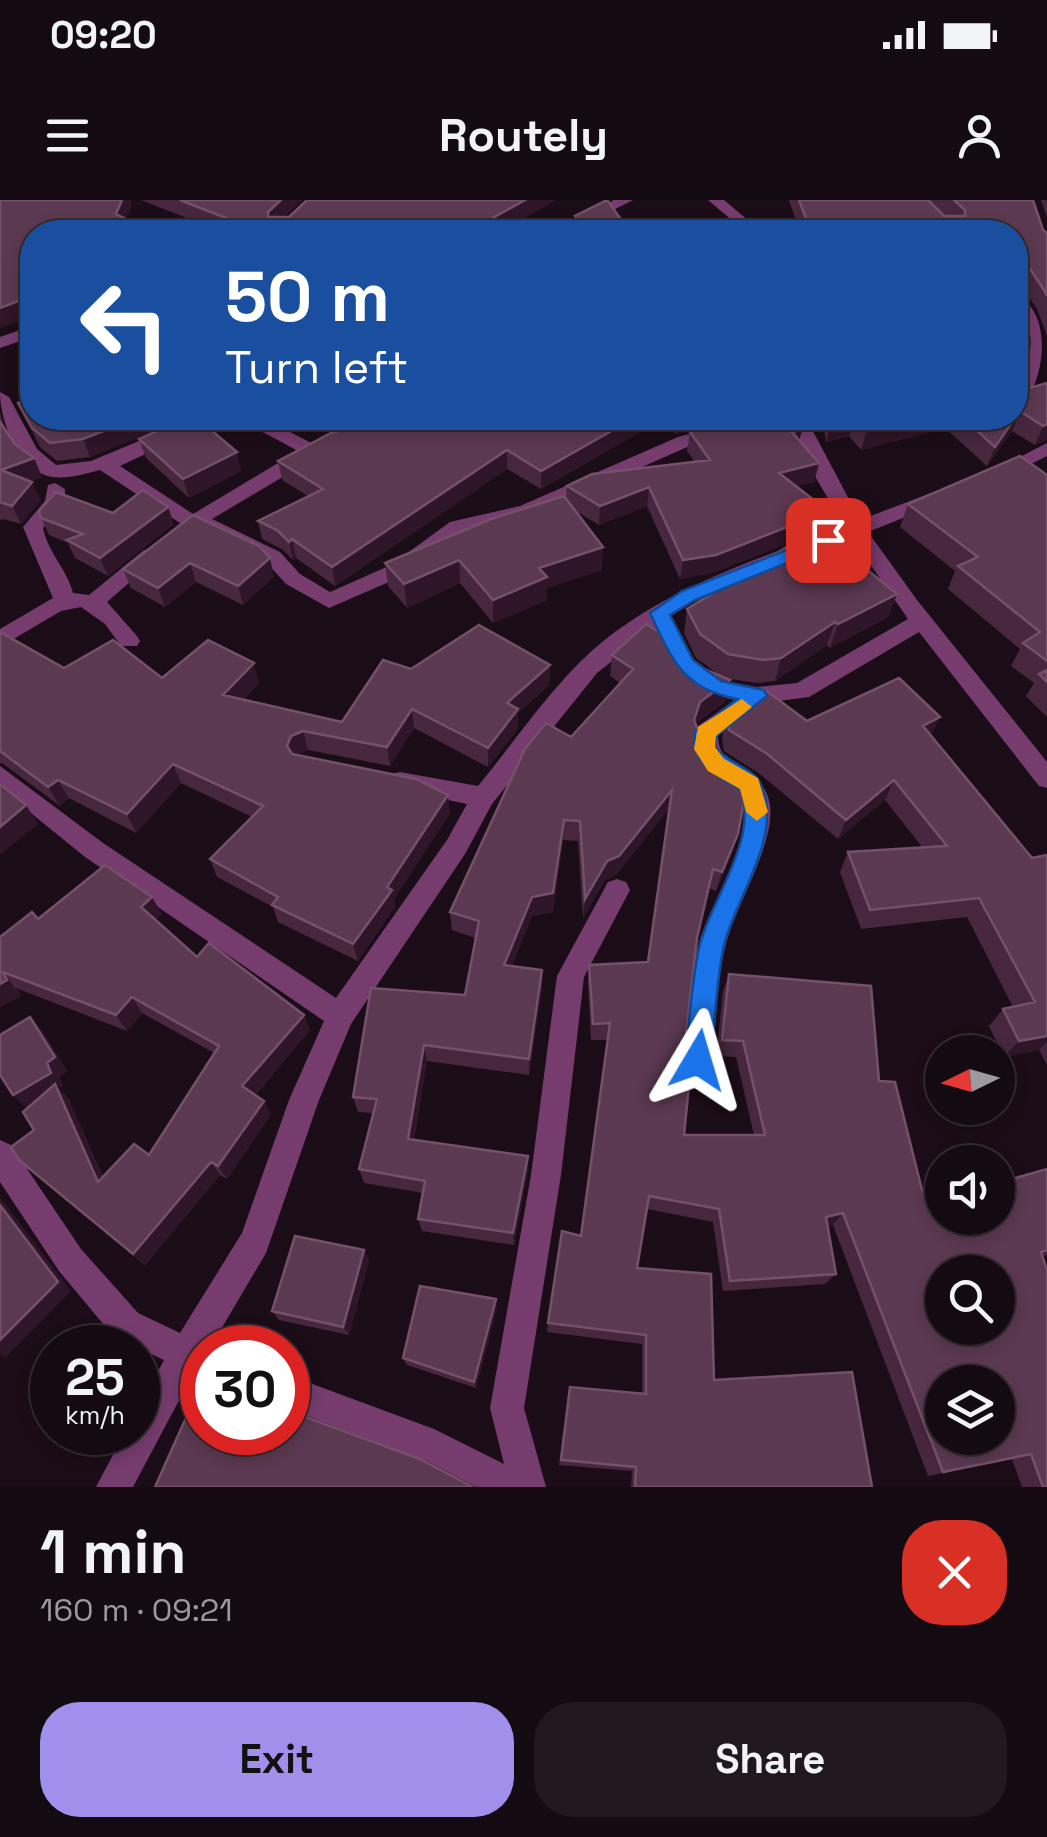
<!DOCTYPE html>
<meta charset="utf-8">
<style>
:root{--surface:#140a11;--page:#21181f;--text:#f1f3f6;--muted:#9d9a9f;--line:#332b31;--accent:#a08feb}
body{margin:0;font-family:"Space Grotesk",sans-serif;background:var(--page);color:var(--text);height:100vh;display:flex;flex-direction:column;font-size:38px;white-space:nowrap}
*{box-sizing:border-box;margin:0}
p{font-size:32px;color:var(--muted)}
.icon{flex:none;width:55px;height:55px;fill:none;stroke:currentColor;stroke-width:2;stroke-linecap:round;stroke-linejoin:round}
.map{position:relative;height:1287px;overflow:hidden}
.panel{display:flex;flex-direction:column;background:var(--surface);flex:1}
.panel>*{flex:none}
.hud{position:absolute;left:20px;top:20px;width:1008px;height:210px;border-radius:40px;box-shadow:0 5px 15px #0003,0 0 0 2px var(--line);background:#1a4fa0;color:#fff;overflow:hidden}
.needle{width:65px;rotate:265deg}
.fabs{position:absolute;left:925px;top:835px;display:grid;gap:20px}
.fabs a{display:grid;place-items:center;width:90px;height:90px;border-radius:50%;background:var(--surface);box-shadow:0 5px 15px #0003,0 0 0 2px var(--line);font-size:50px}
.speed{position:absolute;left:30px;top:1125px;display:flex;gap:20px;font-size:50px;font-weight:700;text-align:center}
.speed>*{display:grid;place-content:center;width:130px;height:130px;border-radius:50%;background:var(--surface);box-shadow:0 5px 15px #0003,0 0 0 2px var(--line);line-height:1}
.speed small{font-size:25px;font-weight:400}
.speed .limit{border:15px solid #d22;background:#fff;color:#111}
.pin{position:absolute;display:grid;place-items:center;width:85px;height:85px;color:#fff;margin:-42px;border-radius:20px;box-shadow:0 5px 15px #0006}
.me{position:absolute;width:110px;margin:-55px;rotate:7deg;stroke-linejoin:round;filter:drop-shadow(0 0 8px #0008)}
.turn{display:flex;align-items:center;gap:35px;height:210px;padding:0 40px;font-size:45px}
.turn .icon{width:130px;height:130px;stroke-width:2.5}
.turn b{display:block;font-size:70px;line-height:85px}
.round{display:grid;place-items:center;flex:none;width:105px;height:105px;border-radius:40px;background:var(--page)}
.summary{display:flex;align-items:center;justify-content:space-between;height:170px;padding:0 40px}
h1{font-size:60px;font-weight:700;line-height:75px}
.primary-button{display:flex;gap:20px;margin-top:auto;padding:20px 40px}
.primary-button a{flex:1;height:115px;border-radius:40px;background:var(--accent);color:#111;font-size:40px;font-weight:700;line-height:115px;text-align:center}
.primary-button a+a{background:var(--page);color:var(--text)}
.status{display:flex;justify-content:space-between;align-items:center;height:70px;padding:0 50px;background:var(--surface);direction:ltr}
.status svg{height:28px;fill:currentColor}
header{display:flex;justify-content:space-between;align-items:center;height:130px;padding:0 40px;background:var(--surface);font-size:45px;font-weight:700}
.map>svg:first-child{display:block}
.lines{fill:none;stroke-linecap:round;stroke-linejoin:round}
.minor{fill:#763c6e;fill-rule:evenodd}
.wall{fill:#47273e}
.shaded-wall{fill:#2e1527}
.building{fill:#5b3951;stroke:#74506a;stroke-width:2.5;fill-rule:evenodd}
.route{fill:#1a73e8;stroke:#114b97;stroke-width:2.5}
.slow{fill:#f59e0b}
</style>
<div class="status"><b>09:20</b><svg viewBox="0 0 49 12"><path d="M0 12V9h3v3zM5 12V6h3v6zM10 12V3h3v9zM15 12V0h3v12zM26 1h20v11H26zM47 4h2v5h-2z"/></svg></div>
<header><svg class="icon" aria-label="menu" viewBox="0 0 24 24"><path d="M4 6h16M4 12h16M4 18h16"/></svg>Routely<svg class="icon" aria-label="person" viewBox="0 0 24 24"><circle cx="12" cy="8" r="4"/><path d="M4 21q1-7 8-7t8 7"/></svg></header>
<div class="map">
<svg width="1047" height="1287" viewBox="0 0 1047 1287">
<rect width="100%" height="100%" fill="#1b0d17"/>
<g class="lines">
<path class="minor" d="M614 0H633L570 32H552Z
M708 0H724L762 32H746Z
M1015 93C1047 110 1047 156 1033 188L1027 189 1018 184C1027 165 1036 145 1027 125 1021 112 1015 108 1015 93Z
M32 126V137L0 148V137Z
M0 192 9 197 37 249 56 265 91 261 194 218H263L319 247 321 251 318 256 212 319 280 352 300 374 330 392 391 365 450 322 520 306 678 237 747 218H774L692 245 533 315 464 332 405 375 329 408 286 384 266 362 203 330 180 332V323L100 270C85 274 68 279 52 277 18 271 0 221 0 192ZM211 223 248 224 298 251 193 314 120 266Z
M788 218H806L860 320 931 293H945V301L868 332 917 400 1047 562V588L1039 586 919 432 809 497 763 503 718 536C718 572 764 565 770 605 775 645 736 704 726 744 716 780 717 822 712 859L708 868 698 872 688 868 684 859C689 822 689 779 699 743 710 705 751 642 745 604 740 575 676 570 698 526L735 500C687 492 675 468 655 427L597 473 492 604 465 654 351 824 319 900 266 1053 210 1148H202V1174H193L133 1287H96L125 1232H138V1209L164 1160 114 1137 59 1071 0 982V940L11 945 81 1049 138 1113 180 1133 242 1033 289 900 324 821 85 657 0 588V566L103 643 336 798 447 640 467 604 392 588 388 581 392 574 400 572 478 586C511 546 543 499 580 462 652 391 752 362 844 326L809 266ZM852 338 908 419 797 483 757 487 721 481 693 460 671 416 696 400Z
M1047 243V256L1005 277H991L989 273Z
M55 283 65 289V302L43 328C48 353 67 369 73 393L89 395 144 350H158L161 355 107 402 137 436 140 441 137 446H121L105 424 81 407 61 411 0 447V429L53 398 23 327 45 301 48 285Z
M617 679 626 682 630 690 584 777 561 975 524 1208 546 1287H476L425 1260 288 1209V1175L434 1229 504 1264 490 1208 531 975 557 776 608 682Z"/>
</g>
<path class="wall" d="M141 0H302L284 17H289L307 0H556L499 32H222Z
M789 0H1033L1043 30 1047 33V136L1037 109 1015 76V32H800Z
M1041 0H1047V17Z
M575 16 630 32H575Z
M1047 183V240L1035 245 1012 231 987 266 945 228 861 250 849 236 826 242 822 218H1015Z
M18 203 197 218 241 271 189 298 146 258 139 239 169 225 90 257 57 261 40 247Z
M0 212 5 230 42 277 29 281 41 300 21 324 3 319 0 320Z
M381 218H794L802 230 799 240 819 263 814 282 796 286 828 311 823 330 712 373 680 379 647 306 599 325 574 310 602 370 547 388V400L493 423 460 383 407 408 388 386 385 363 566 299 567 286 695 262 687 251 690 232 732 218 675 234 664 218 541 289 507 269 335 386 296 358 293 360 282 349 262 339 258 321 308 296 282 280 278 261Z
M1047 275V517L1026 496 1034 483 1011 466 1020 449 948 389 955 371 900 327 908 304Z
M113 313 174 324 108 376 75 358 68 343 49 335 41 318Z
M193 315 274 377 243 405 196 382 165 407 131 388 123 369Z
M897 394 888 417 830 448 827 445 775 481 757 483 724 478 730 480 725 502 696 523 732 653 716 691 709 688 697 738 685 842 684 935H754L736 857 716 856 723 792 729 774 879 881 922 990 942 1018 1047 969V1055L1042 1056 1047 1287H1022L1012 1259 928 1276 833 1025 828 1026 836 1074 825 1084 723 1091 713 1022 647 1009 637 1068 714 1180 872 1287H631L632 1271 559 1265 568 1195 642 1193V1144L547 1132 548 1123 581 1036 608 840H591L588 783 589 765 647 762 668 610 616 675 605 680 583 718 578 641 563 640 553 712 532 716 512 766 542 770V787L529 875 427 861 414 940 528 970 514 1045 422 1031 418 1019 423 993 364 983 359 969 373 913 358 912 353 897 465 795 475 738 452 730 450 712 571 537 620 483 610 476 612 455 695 465 721 476 696 458 684 433 687 409Z
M0 432 64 468 162 478 259 483 244 499 342 522 411 469 550 465 549 485 518 513V529L488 567 414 528 390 566 308 550 297 554 450 613 394 699 395 707 358 761 278 722 273 707 217 677 210 659 252 617 181 583 136 633 69 598 60 606 2 563H0Z
M727 517 807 521 931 536 1032 658 1047 655V865L1039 850 1004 857 989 826 1003 809 1013 807 967 717 861 729 840 672 848 652 922 647 885 600 838 639 760 574 724 551 722 538Z
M162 714 155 720 197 757 304 815 310 830 255 895 271 914 227 979 220 975 145 1065 20 961 34 930 33 904 26 908 30 817 42 831 67 871 59 877 63 886 59 888 68 898 103 977 149 955 214 853 142 813 127 831 16 788 21 796 0 807V737L38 719Z
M364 1050 369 1060 349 1135 279 1120 272 1111Z
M497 1108 476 1188 407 1165 403 1158Z"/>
<path class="shaded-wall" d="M122 0H131L132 6 121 31 116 14Z
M281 0H302L271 29V32L268 12Z
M525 0H556L499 32H473V29Z
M1001 26 999 32H938Z
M32 96V117L0 128V108Z
M1020 211 1012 231 987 266 995 247Z
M137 218H188L90 257 83 239Z
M634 218H664L541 289V271Z
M677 218H735L675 234Z
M851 218H855L849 236 826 242 832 222Z
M917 218H949L945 228 861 250 867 230Z
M1047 224V240L1035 245 1043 226Z
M802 230 797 249 792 232Z
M507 250V269L335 386 332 367Z
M237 252 241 271 189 298 183 279Z
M34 258 42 277 9 288 1 270Z
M819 263 814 282 775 292 779 273Z
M32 282 41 300 21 324 12 306Z
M649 287 647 306 599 325 600 306Z
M168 307 174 324 108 376 100 358Z
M828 311 823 330 712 373 680 379 683 360Z
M292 339 296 358 293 360 289 342Z
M603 347 602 370 547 388V400L493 423V400L539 368Z
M270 358 274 377 243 405 238 386Z
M459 360 460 383 407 408 404 384Z
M190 363 196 382 165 407 158 388Z
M897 394 888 417 830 448 838 424Z
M835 422 827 445 775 481 781 458Z
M254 463 259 483 230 514 223 495Z
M550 465 549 485 518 513V529L488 567V548L507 503Z
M730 480 725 502 696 523 690 541 700 502Z
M412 509 414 528 390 566 387 547Z
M940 517 930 538 923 526Z
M303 531 308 550 296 555 292 565 287 546 291 536Z
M173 564 181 583 136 633 127 614Z
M58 580 69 598 60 606 48 587Z
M894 580 885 600 838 639 846 620Z
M672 590 668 610 616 675 605 680 583 718 585 699 607 661Z
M448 595 450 613 394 699 395 707 358 761 353 744 387 687Z
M26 605 38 624 0 655V627Z
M564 620 563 640 553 712 532 716 505 783 504 765Z
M738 634 732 653 716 691 722 672Z
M152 697 162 714 150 724 141 707Z
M542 770V787L529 875V859Z
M3 772 21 796 0 807V784Z
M132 797 142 813 127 831 116 815Z
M304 815 310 830 250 900 242 886Z
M30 817 42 831 67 871 59 877 63 886 59 888 68 898 110 994 98 982 58 889 26 908 13 895Z
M1047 836V842L1039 850 1004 857 1019 841Z
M424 845 427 861 412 953 408 939Z
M264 901 271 914 227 979 218 966Z
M528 956V970L514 1045 513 1033Z
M211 962 220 975 145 1065 133 1054Z
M0 997 71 1091 5 1158 0 1155Z
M843 1013 833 1025 816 1030 826 1017Z
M364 1050 369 1060 349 1135 343 1127Z
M496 1099 497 1108 476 1188 474 1182Z"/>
<path class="building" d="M0 0H122L116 14 152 32H32V96L0 108Z
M180 0H281L268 12V17H289L307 0H525L473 29 474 32H262Z
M607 0 630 32H587L575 16Z
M799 0H928L944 16H965V10L954 0H1033L1043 30 1047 33V96L1044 90 1015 46V32H1006L1001 26 938 32H811Z
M1047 183V224L1043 226 1020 211 995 247 963 218H1015V192Z
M32 198V218H137L83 239 50 243 32 228 18 203Z
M186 218H197L237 252 183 279 139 239Z
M381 218H634L541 271 507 250 332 367 292 339 289 342 277 330 258 321 323 289 278 261 331 233Z
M734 218H794L802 230 792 232 819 263 779 273 828 311 716 355 683 360 649 287 600 306 567 286 592 274 710 260 690 232Z
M831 218H851L832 222Z
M856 218H917L867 230Z
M0 222 15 244 34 258 1 270 32 282 12 306 0 302Z
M1020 256 1047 275V461L1023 443 1040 432 958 366 978 357 908 304Z
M143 290 168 307 100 358 67 340 83 334 41 318 39 311 56 292 113 313Z
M564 296 603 347 539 368 547 377 493 400 459 360 404 384 385 363 491 319Z
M193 315 259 346 270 358 238 386 190 363 158 388 123 369Z
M822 333 897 394 838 424 835 422 781 458 763 460 728 454 700 434 687 409 790 345Z
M646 424 656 430 664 425 695 465 730 480 700 502 694 520 703 544 735 568 747 585 738 634 722 672 713 669 697 738 685 842 692 856 684 935H765L743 841 722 840 729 774 871 786 879 881 895 882 922 990 942 988V1018H998V983L1047 969V1050L1041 1052 1047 1070V1287H1043L1031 1254 943 1272 843 1013 826 1017 836 1074 730 1081 719 1009 649 996 637 1068 711 1074 714 1180 852 1172 872 1287H635L636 1267 561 1260 570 1187 646 1194V1135L548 1123 562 1031 581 1036 610 823 593 824 589 765 648 762 672 590 619 656 607 661 585 699 580 621 564 620 553 693 532 697 504 765 542 770 529 859 424 845 408 939 528 956 513 1033 418 1019 425 981 359 969 377 899 353 897 371 788 465 795 479 721 450 712 525 549 546 523 571 537 633 469 612 455ZM942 1072H998V1128H942ZM942 1182H998V1238H942Z
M479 425 550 465 507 503 518 509 488 548 412 509 387 547 303 531 291 536 287 546 292 554 416 579 448 595 387 687 392 690 353 744 272 705 278 697 210 659 263 606 173 564 127 614 58 580 48 587 0 551V432L64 468 113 440 162 478 208 440 254 463 223 495 342 522 383 460 411 469Z
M1047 470V482L1039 474Z
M899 478 940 517 923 526 1032 658 1047 655V836L1019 841 1003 809 1035 802 979 698 870 710 848 652 947 646 894 580 846 620 766 553 729 530 727 517 764 489 807 521Z
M0 584 26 605 0 627Z
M105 665 152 697 141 707 197 757 209 743 304 815 242 886 264 901 218 966 211 962 133 1054 20 961 11 947 34 930 23 912 55 884 98 982 134 944 149 955 219 846 132 797 116 815 3 772 7 780 0 784V737L32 712 38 719Z
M30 817 55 857 47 863 51 873 13 895 0 875V835Z
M0 1005 58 1082 0 1140Z
M295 1036 364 1050 343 1127 272 1111Z
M420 1086 496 1099 474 1182 403 1158Z
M202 1182V1232H288V1216L290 1217 292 1212 420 1259 473 1287H155Z"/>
<path class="route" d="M828 334 834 336V344L695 400 670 415 693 460 721 481 764 490 767 496 716 536 715 547C727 563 754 568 761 585 784 636 736 696 724 745 716 782 715 822 711 860L707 868 698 872 689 868 685 860C690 822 691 780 700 744 713 697 758 639 741 590 716 575 692 565 695 532L737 499C682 489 672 459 650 413L682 391Z"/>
<path class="slow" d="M742 499 752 507 716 536 715 547 724 559 758 578 768 612 757 621 746 612 740 589 708 571 694 549 698 527Z"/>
</svg>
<div class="fabs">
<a><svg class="needle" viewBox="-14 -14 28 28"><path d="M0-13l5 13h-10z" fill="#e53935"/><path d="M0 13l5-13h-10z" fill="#9d9a9f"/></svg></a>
<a><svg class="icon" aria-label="sound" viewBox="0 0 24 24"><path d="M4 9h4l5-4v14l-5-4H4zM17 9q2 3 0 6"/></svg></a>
<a><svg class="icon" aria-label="search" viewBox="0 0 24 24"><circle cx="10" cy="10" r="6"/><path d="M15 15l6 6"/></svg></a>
<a><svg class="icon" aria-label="layers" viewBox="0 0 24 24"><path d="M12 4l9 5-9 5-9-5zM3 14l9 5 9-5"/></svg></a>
</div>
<div class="speed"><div>25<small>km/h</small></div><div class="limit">30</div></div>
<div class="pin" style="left:828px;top:340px;background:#d93025"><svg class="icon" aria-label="arrive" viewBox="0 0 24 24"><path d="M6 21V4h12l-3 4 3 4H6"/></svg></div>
<svg class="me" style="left:698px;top:860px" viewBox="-20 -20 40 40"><path d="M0-17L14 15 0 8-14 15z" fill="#1a73e8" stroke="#fff" stroke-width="4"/></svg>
<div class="hud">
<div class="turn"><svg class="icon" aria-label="left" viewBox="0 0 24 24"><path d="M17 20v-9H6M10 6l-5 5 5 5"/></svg><div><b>50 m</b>Turn left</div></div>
</div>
</div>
<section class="panel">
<div class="summary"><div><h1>1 min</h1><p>160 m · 09:21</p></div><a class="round" style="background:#d93025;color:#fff"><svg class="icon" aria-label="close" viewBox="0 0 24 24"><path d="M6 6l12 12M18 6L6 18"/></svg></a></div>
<div class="primary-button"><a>Exit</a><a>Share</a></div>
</section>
